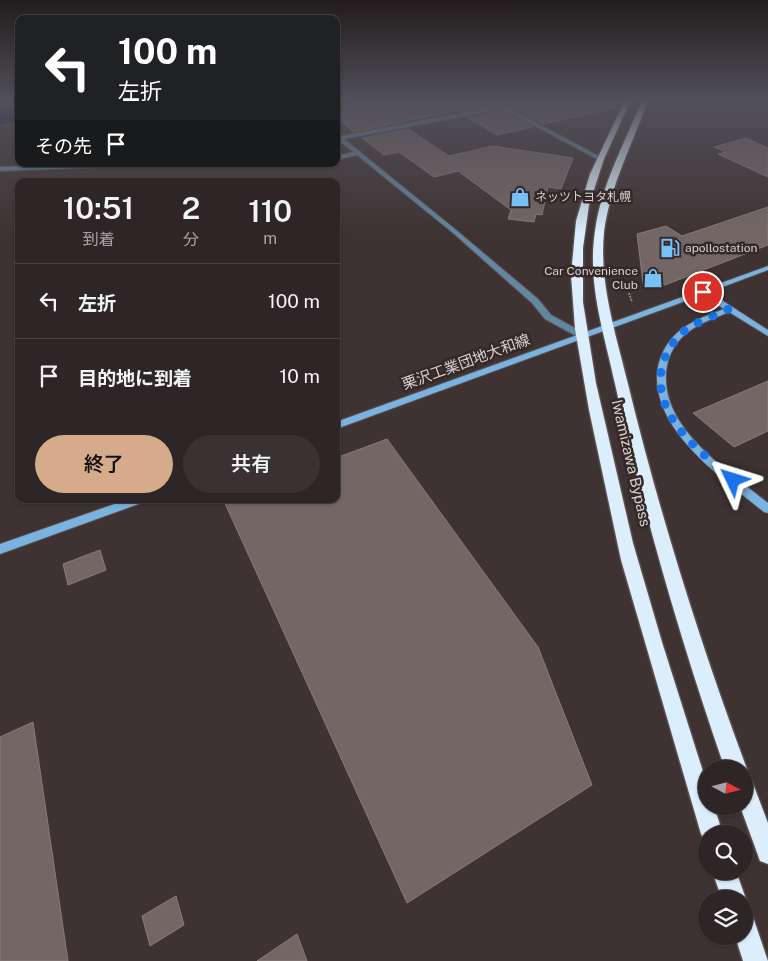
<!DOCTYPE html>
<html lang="ja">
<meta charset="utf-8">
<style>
:root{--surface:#2e2626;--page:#3a3232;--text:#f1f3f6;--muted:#a7a5a7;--line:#494343;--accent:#d6ab8b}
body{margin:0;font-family:"Public Sans","Noto Sans JP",sans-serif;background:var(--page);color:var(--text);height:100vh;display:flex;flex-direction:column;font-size:19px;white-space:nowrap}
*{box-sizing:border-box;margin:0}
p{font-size:16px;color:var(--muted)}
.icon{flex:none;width:28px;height:28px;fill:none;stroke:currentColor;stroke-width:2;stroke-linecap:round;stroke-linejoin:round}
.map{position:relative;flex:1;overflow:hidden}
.sheet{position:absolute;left:15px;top:178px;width:325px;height:325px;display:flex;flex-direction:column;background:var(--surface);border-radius:10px;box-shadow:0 1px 4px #0004,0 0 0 1px var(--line)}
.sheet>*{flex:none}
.top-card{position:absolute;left:15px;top:15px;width:325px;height:152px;border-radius:10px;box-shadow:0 1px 4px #0004,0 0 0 1px var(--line);background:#202124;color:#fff;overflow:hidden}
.needle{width:32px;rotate:97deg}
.tools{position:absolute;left:698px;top:760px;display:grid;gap:10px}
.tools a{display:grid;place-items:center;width:55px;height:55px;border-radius:50%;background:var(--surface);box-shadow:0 1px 4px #0004,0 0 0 1px var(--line);font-size:25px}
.pin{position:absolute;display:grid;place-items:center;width:42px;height:42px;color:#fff;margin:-21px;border:2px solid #fff;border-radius:50%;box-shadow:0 1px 5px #0007}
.me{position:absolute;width:55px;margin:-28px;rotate:311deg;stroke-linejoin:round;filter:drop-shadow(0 0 4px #0008)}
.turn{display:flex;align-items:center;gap:18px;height:105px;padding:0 20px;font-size:22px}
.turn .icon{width:65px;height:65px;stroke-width:2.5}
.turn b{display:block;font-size:35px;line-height:42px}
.then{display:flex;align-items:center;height:48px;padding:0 20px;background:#0003;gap:10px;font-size:19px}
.eta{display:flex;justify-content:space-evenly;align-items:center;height:85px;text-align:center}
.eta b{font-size:30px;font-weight:600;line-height:35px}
.cta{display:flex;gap:10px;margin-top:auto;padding:10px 20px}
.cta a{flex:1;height:58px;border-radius:30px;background:var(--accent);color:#111;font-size:20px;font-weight:600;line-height:58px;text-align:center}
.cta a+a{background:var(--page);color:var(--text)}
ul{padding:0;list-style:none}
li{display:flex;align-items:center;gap:15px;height:75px;padding:0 20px;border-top:1px solid var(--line)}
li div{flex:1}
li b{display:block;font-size:19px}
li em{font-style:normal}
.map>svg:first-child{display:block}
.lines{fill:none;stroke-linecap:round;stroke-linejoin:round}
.river{fill:#001c30;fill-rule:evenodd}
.building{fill:#746665;stroke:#897b7a}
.lane-casing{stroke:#5a4f4e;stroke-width:2}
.street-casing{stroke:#5a4f4e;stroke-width:2}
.secondary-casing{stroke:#5a4f4e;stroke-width:2}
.highway-casing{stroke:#5a4f4e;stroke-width:3}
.path{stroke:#89807f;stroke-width:2;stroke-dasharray:2 1;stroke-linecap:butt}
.lane{fill:#6386a1;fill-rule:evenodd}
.street{fill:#6386a1;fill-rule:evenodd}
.secondary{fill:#7ab3df;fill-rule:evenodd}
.highway{fill:#dcedfb;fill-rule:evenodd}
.route{stroke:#1a73e8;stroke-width:9;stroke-dasharray:0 16.2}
.labels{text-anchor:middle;stroke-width:5;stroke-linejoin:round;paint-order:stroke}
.far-poi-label{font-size:12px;fill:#d8d0d0;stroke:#342928;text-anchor:start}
.street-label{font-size:15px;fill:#d8d0d0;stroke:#342928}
</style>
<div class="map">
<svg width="768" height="961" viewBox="0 0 768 961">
<rect width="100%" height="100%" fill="#3e3332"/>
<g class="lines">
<path class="river" d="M19 106V119L0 125V111Z"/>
</g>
<path class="building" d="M378 100H487L494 105 458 112 456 111 354 132 336 118V108Z
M498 100H614L615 108 544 124Z
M503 111 533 127 497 135 468 118Z
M408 129 449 156 493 146 573 158 561 189 548 187 542 215 536 214 534 222 508 219 511 210 458 171 434 177 399 152 384 155 362 138Z
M746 138 768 148V177L718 154 726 152 714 147Z
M768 207V245L665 285 643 283 637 234 666 226 682 236Z
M768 381V431L734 447 693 413Z
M387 439 538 647 592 785 407 903 223 499H336V458Z
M100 550 106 570 68 585 63 564Z
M33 722 68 961H0V737Z
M176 896 184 925 150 946 142 916Z
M297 934 307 961H257Z"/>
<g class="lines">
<defs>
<path id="lane" d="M359 151 361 152V154L336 160V156Z
M96 164H137L134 166 0 171V167Z"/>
<path id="street" d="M489 100H494L604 159 599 160 503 109 344 139 456 230 538 299 551 315 584 333V337H578L545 319 532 303 452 232 336 138V134L341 136 499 106Z"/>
<path id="secondary" d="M768 266V270L709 292 768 330V336L729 312C715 318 699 323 687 333 674 343 666 359 666 376 664 431 730 472 768 503V513L764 512C724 479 655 433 657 375 658 357 668 339 682 329 694 320 710 314 724 309L702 295 336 429V422Z
M129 499H145L144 502 0 554V544Z"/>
<path id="highway" d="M625 100H631L604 159 589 205 583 248V302L596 383 633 543 662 642 706 781V806H714L723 834H706V843L701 834 621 560 589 410 575 329 571 275 576 221 590 174Z
M642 100H648C633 143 610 186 604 232 599 284 616 334 628 384 660 515 700 643 747 769L744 776V769H725C681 642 644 515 615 384 604 333 587 284 595 231 601 185 625 143 642 100Z
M744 778 752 781 768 823V864L760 861 740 806H744Z
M712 871H736L746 899 744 904V899H722Z
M744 914 753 917 768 961H743L735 936H744Z"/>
</defs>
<use href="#lane" class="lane-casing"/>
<use href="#street" class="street-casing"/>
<use href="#secondary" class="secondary-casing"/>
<use href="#highway" class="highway-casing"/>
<path class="path" d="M629 293 632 302"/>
<use href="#lane" class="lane"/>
<use href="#street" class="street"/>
<use href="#secondary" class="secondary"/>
<use href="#highway" class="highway"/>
</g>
<linearGradient id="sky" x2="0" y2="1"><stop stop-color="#221c1c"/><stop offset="0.43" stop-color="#52505a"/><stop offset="1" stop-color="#52505a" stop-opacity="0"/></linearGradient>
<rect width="768" height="234" fill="url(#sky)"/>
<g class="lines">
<path class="route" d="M703 292 729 309C715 315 700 321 687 329 675 337 666 352 662 366 651 416 700 451 733 480"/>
</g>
<defs>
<symbol id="shop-bare" viewBox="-9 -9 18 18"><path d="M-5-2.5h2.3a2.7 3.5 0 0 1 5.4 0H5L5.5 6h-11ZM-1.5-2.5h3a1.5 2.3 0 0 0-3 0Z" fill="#76c0f7" stroke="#342928" stroke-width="2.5" paint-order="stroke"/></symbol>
<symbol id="fuel-bare" viewBox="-9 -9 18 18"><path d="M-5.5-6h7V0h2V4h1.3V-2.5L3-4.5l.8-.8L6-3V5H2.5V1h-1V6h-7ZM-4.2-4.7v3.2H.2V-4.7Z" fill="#76c0f7" stroke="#342928" stroke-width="2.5" paint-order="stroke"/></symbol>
</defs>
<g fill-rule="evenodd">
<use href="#shop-bare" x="506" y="183" width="28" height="28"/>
<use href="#fuel-bare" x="656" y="234" width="28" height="28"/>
<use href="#shop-bare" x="639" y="264" width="28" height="28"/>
</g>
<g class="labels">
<g class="far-poi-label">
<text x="535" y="201">ネッツトヨタ札幌</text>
<text x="685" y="252">apollostation</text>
<text x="638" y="275" text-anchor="end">Car Convenience<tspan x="638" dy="14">Club</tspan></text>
</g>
<g class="street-label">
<text transform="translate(466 362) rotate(-20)" y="5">栗沢工業団地大和線</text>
<text transform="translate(631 463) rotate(77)" y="5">Iwamizawa Bypass</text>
</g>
</g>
</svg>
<div class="tools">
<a><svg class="needle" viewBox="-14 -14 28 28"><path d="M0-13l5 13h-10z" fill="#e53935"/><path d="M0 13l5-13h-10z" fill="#a7a5a7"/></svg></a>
<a><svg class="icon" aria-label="search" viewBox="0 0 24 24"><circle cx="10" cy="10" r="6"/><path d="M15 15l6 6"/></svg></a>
<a><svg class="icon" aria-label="layers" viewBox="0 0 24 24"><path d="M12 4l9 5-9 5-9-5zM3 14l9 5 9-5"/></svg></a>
</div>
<div class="pin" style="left:703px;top:292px;background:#d93025"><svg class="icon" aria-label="arrive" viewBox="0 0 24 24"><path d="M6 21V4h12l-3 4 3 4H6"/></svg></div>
<svg class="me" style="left:733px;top:480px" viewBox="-20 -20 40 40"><path d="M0-17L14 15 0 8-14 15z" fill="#1a73e8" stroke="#fff" stroke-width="4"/></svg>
<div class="top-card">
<div class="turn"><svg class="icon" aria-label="left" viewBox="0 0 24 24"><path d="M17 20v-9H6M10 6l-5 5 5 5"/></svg><div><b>100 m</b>左折</div></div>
<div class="then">その先<svg class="icon" aria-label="arrive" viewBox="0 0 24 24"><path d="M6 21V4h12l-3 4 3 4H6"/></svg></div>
</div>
<section class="sheet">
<div class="eta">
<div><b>10:51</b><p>到着</p></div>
<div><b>2</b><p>分</p></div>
<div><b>110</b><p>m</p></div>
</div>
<ul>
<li><svg class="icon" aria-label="left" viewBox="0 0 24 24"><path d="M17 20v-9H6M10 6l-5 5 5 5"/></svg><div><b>左折</b></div><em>100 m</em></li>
<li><svg class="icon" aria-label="arrive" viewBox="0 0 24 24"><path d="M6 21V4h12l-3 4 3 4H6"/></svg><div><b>目的地に到着</b></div><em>10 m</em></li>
</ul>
<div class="cta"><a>終了</a><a>共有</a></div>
</section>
</div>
